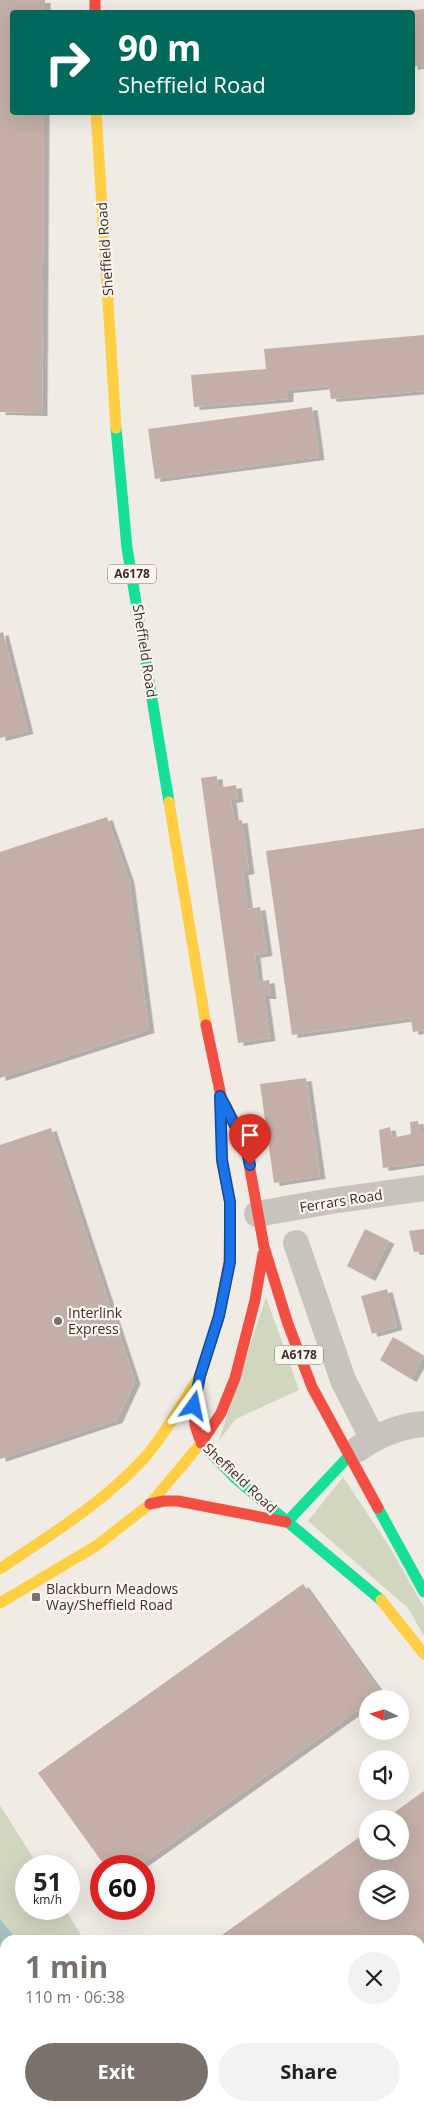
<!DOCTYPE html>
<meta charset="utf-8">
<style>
:root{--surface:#fff;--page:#f2f2f2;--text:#222;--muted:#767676;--accent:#7a716c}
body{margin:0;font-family:"Open Sans",sans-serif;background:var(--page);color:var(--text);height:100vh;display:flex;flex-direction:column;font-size:19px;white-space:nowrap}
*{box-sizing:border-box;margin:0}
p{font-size:16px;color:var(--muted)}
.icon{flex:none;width:28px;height:28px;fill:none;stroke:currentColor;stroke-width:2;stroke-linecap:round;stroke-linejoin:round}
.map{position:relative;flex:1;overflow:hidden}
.sheet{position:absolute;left:0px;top:1935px;width:425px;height:176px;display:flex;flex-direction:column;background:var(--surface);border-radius:15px 15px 0 0;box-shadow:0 5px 20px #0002}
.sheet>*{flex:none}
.top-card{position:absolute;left:10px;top:10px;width:405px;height:105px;border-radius:5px;box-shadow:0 5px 20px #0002;background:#00695c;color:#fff;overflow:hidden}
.needle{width:32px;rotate:275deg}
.buttons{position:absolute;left:359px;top:1690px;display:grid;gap:10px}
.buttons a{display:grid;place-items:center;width:50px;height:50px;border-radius:50%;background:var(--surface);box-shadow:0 5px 20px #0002;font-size:25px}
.speed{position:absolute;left:15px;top:1855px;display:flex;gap:10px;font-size:25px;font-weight:700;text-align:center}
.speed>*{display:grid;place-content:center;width:65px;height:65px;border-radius:50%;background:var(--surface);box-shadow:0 5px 20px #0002;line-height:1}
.speed small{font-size:12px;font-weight:400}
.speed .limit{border:8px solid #d22;background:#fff;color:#111}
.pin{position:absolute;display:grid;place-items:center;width:42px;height:42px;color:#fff;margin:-51px -21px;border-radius:50% 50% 50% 0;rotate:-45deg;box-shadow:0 0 5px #0007}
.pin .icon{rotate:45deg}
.me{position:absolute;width:55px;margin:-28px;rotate:12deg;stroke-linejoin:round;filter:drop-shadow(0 0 4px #0008)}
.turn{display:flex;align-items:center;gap:18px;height:105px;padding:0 25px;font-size:22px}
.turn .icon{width:65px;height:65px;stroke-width:2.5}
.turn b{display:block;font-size:35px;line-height:42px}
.round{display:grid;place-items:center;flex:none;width:52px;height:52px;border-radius:26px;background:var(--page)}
.head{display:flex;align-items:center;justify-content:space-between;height:85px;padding:0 25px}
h1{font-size:30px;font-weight:700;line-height:38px;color:var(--accent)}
.primary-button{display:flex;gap:10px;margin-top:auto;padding:10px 25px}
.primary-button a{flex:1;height:58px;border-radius:30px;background:var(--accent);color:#fff;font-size:20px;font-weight:700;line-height:58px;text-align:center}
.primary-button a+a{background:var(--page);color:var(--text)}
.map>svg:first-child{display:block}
.green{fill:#d1d6bf}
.water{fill:#a1c2c1}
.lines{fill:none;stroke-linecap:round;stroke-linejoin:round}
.canal{stroke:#a1c2c1;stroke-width:25}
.building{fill:#c3afa7;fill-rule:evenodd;filter:url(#shadow)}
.street{stroke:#c9c3be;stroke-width:26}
.fast{stroke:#16e098;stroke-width:11}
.slow{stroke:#ffcf43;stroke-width:11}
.jam{stroke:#f24e42;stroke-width:11}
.route-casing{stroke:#114b97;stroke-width:12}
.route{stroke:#1a73e8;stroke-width:9}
.poi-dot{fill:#7a716c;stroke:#fbf5ee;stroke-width:2}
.labels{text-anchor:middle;stroke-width:4.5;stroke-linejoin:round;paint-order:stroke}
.shield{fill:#fbf5ee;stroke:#756b66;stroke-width:1}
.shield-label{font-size:12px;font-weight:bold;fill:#3b302b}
.street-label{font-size:14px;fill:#3b302b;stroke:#fbf5ee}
.poi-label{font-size:14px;fill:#3b302b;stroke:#fbf5ee;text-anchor:start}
</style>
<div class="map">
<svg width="424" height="2111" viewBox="0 0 424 2111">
<defs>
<filter id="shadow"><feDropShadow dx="5.5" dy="3" stdDeviation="0" flood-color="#0004"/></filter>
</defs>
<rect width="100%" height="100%" fill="#f0ebe5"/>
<path class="green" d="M266 1297 299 1390 236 1419 219 1440Z
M343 1477 389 1546 424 1607V1636L408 1608 308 1521Z
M0 1805 38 1866H26V1909H65L84 1940H17L0 1919Z
M125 2106H193L196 2111H128Z"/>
<path class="water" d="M0 1919 17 1940H5V2106H72L70 2111H0Z"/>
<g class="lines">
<path class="canal" d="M101 2106 105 2111"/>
</g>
<path class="building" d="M0 0H45V12H12V112H44L42 413 0 412Z
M424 9V65L412 67V12L408 11Z
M424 335V391L331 399 329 386 288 390V399L194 407 191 375 266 369 264 349Z
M312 407 319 457 155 479 148 429Z
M3 632 28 731 0 738V633Z
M217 776 218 788 236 785 238 799 231 800 234 821 242 820 249 871 243 872 248 909 260 907 267 953 255 955 258 982 269 980 271 996H264L270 1038 238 1043 201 778Z
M107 817 129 880 149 1030 0 1078V852Z
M424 828V1030L413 1032 411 1018 292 1035 266 851Z
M306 1078 320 1176 274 1183 260 1084Z
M418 1121 420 1132H424V1162L383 1168 379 1130 390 1127 392 1138 411 1134 410 1122Z
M51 1128 135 1381 117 1420 0 1459V1145Z
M365 1229 389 1241 370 1278 347 1266Z
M424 1229V1251L414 1252 409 1231Z
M387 1289 397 1327 372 1334 361 1296Z
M393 1337 424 1356 411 1379 380 1360Z
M303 1584 381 1693 374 1699H368V1703L139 1866H105L38 1773Z
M424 1791V1959L420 1962V1940H215L368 1831V1851H400V1819H385ZM368 1879H400V1911H368Z"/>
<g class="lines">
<path class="street" d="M257 1214 331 1201 424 1188
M296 1243 343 1380 373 1439
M358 1449C378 1435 399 1426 424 1424"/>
<path class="fast" d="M116 428 127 548 169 802
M199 1437 201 1443 235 1478 381 1600
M378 1508 424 1592
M287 1522 349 1456"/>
<path class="slow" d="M96 112 116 428
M169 802 206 1025
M0 1569C51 1534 105 1502 147 1455 167 1431 183 1402 200 1376
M381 1600 424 1654
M0 1603 96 1546 150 1504 201 1443"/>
<path class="jam" d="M95 0V12
M225 1104 246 1147 264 1247 288 1324 312 1387 378 1508
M199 1437 195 1425 194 1406 200 1376 219 1316 229 1262 230 1203 222 1160 221 1096 206 1025
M201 1443 221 1413 235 1378 255 1300 263 1254
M150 1504 164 1501H178L286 1522"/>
</g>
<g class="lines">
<defs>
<path id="route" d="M194 1406 200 1376 219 1316 230 1262V1202L222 1160 220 1096 246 1147 250 1165"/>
</defs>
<use href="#route" class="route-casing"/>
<use href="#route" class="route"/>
</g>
<g class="poi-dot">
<circle cx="58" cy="1321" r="5"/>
<rect x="31" y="1592" width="10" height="10" rx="2.5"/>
</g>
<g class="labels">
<g class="shield">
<rect x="108" y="564.5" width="48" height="19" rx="4"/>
<rect x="275" y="1345.5" width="48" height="19" rx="4"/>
</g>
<g class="shield-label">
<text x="132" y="578">A6178</text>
<text x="299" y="1359">A6178</text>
</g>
<g class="street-label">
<text transform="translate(105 249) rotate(-94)" y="5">Sheffield Road</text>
<text transform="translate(145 651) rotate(81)" y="5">Sheffield Road</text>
<text transform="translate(341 1201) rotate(-9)" y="5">Ferrars Road</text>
<text transform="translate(240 1478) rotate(43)" y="5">Sheffield Road</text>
</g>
<g class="poi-label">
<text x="68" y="1318">Interlink<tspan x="68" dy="16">Express</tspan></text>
<text x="46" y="1594">Blackburn Meadows<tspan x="46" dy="16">Way/Sheffield Road</tspan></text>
</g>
</g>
</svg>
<div class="buttons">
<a><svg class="needle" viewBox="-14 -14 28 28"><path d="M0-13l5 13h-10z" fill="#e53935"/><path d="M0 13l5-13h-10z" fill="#767676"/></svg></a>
<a><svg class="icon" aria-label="sound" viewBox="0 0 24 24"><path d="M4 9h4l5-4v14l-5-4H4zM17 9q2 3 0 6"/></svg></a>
<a><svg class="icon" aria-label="search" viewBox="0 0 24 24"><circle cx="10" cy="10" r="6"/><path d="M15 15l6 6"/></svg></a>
<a><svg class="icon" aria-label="layers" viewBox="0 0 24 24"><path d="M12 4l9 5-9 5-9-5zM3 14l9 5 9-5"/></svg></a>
</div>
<div class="speed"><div>51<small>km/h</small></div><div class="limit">60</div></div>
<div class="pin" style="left:250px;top:1165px;background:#d93025"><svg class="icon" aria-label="arrive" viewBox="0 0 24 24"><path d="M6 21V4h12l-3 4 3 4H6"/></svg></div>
<svg class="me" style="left:194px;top:1406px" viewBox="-20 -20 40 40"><path d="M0-17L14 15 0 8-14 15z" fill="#1a73e8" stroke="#fff" stroke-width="4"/></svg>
<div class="top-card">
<div class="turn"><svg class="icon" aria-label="right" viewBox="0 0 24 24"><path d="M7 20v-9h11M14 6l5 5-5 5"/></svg><div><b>90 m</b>Sheffield Road</div></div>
</div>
<section class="sheet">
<div class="head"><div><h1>1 min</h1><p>110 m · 06:38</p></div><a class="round"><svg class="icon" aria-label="close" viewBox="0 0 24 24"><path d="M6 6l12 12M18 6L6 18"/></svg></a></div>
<div class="primary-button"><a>Exit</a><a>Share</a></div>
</section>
</div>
